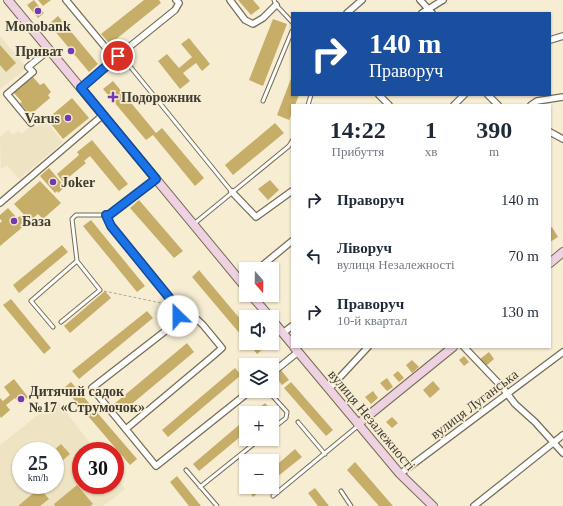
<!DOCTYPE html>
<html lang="uk">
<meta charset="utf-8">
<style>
:root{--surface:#fff;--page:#f6f6f7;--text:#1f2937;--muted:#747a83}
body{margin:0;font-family:"Times New Roman",serif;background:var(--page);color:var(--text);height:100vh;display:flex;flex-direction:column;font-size:15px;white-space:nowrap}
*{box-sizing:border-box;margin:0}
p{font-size:13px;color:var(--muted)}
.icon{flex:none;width:22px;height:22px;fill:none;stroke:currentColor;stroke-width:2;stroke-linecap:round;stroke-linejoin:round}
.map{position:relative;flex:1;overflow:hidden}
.side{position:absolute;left:291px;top:104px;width:260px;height:244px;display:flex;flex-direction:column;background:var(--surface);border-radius:0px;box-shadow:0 1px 3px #0004}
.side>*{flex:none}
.banner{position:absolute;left:291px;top:12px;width:260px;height:84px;border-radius:0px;box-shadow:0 1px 3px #0004;background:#1a4fa0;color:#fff;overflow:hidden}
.needle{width:26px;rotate:160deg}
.buttons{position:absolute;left:239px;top:262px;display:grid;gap:8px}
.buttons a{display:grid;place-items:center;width:40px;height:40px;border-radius:0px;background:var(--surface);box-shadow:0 1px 3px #0004;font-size:20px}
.speed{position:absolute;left:12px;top:442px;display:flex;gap:8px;font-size:20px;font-weight:700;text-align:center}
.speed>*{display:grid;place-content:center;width:52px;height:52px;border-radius:50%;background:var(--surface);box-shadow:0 1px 3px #0004;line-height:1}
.speed small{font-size:10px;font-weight:400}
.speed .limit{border:6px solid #d22;background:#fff;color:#111}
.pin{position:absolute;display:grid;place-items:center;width:34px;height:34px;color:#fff;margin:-17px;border:2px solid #fff;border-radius:50%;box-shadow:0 1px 4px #0007}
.me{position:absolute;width:44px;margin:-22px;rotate:337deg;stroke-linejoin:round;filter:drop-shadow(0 0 3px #0008)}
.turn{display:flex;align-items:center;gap:14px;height:84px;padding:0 12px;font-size:18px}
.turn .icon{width:52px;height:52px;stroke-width:2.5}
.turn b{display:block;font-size:28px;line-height:34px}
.eta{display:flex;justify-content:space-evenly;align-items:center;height:68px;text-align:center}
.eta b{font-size:24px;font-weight:700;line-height:28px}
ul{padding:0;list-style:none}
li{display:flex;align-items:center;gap:12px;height:56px;padding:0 12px}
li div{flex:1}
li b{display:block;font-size:15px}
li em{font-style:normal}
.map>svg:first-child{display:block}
.built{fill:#eee3c2;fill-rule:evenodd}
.building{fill:#c6ae68}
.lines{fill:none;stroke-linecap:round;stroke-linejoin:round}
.lane-casing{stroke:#756d56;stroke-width:5}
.street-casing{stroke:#756d56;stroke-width:8}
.secondary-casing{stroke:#756d56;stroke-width:10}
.path{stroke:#b1aa95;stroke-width:1;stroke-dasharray:3 2;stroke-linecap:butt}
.lane{stroke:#fff;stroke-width:3}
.street{stroke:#fff;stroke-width:5.5}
.secondary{stroke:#efd2e2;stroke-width:8}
.route-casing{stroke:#114b97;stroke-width:10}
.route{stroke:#1a73e8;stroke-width:7}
.poi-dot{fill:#7339af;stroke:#f6edd3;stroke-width:1.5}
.labels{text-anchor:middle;stroke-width:3.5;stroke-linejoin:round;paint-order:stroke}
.poi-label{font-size:14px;font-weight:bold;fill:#3f3c31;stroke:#f6edd3;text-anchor:start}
.street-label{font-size:14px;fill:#3f3c31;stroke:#f6edd3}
</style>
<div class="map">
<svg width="563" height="506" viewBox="0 0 563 506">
<rect width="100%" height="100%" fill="#f6edd3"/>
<path class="built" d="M0 36 27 68 0 89Z
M45 120 63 142 19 179 7 165 1 169 0 137 8 130 13 135 18 131 22 134 33 124 36 127Z
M57 400 96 451H81V485H115V476L125 489 103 506H0V445ZM21 451H55V485H21Z"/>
<path class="building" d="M34 0 44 13 38 18 27 5Z
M38 0H51L43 6Z
M144 0H159L161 3 110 44 101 34Z
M238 0H253L260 8 251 15Z
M58 16 98 64 89 72 49 24Z
M273 19 287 24 263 86 249 80Z
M189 38 210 64 202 71 196 63 183 73 190 81 180 89 158 61 167 54 179 68 192 57 181 44Z
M0 45 16 63 6 72 0 65Z
M32 76 40 85 44 83 51 92 48 95 50 98 30 115 20 103 22 102 13 92Z
M292 76V95H299L295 105H292V113L289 120 277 115Z
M113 81 156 133 162 128 204 178 195 186 153 135 146 140 103 89Z
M72 98 89 118 63 139 47 119Z
M275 123 284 133 233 175 225 165Z
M92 140 128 184 119 191 90 156 84 161 86 163 63 182 57 174 79 155 77 152Z
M49 168 65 187 58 193 57 191 55 193 40 176Z
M270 180 279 190 268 200 258 189Z
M40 181 61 203 43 219 38 214 30 221 14 204Z
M139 200 183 251 174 258 130 208Z
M8 208 17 218 20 216 25 221 22 224 24 226 0 246V223L2 221 0 219V215Z
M91 220 145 286 137 292 83 226Z
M552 227 558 237 550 242V228Z
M62 245 68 252 19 293 13 285Z
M199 270 246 326V341L192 277Z
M105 291 111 298 70 333 64 326Z
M11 299 51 348 44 354 3 305Z
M147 311 153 318 79 379 72 371Z
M187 343 194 352 121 413 114 404Z
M248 343H261L264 348 257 354Z
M489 352 494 359 486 366 480 359Z
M464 356 469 362 464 366 459 360Z
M412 360 419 367 412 373 406 365Z
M235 368 241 375 168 437 162 430Z
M281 370 289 380 282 385 275 376Z
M398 371 404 378 399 382 393 375Z
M387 378 393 387 387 391 380 383Z
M14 379 28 397 20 404 15 398 6 405 10 410 1 418 0 416V398L3 401 10 395 4 387Z
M433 381 440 389 430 398 423 390Z
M71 382 137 459 130 465 64 388Z
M291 382 333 430 326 436 284 388Z
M373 391 378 398 371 404 365 397Z
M265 403 272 411 269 413H253Z
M392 417 398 423 392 428 386 422Z
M246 419V432L199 471 193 464Z
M61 444 70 454 55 467V451H53Z
M295 449 302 457 272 481V469Z
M355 462 393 506H379L347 470Z
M57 470 62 476 55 482V471Z
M177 476 201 506H189L170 482Z
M26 485H52L43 492 49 499 40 506H18L37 490 34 486 30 489Z
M77 485 93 504 90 506H55L54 504Z
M250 487H265L253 497 247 489Z
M315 488 329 506H318L308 493Z"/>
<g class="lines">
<defs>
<path id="lane" d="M274 0 276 5 292 22
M120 54 232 192
M263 101 292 31
M308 105 311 95
M195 223 289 146 292 141
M61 322 100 290 77 261 72 219 76 215H109L156 179
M53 327 31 301 77 261
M268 391 287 412 286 418 272 429
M298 422 325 454
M186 470 217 506
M200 487 260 439
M341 491 351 506
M273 496 359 425"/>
<path id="street" d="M66 0 115 59
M230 0 245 20 253 24 263 18 276 5
M420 0 432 13
M347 13 362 0
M422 13 443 0
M550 40 563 36
M81 88 118 56 175 10 179 3 176 0
M379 95 389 105
M488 95 498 105
M454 105 464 95
M531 105 537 101 563 97
M31 123 7 94 33 72 28 67 49 50
M550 132 563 139
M232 192 256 217 292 191
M0 203 103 115
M106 215 111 226 139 259 179 310 178 316 173 325 92 388 156 466 250 391
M258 269 292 241
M283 333 292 326
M464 347 503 388 515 404 535 422 563 453
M272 373 298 352
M329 389 368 347
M126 429 213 356 222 348 203 325 188 311 179 310
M400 474 563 352
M474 506 563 435"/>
<path id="secondary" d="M8 0 246 288
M550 263 563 252
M251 295 270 317
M272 320 292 344
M294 347 400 474 433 506
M358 424 453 347"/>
</defs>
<use href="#lane" class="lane-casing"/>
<use href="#street" class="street-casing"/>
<use href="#secondary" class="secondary-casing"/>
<path class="path" d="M104 291 166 304"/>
<use href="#lane" class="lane"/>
<use href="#street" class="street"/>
<use href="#secondary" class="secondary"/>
</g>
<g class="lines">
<defs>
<path id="route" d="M118 56 81 88 156 179 109 215H106L111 226 172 301 179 310 178 316"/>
</defs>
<use href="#route" class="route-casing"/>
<use href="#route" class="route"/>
</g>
<g class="poi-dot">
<circle cx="38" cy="11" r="4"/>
<circle cx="71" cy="51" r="4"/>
<path d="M111 91h4v4h4v4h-4v4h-4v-4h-4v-4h4z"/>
<circle cx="68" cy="118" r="4"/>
<circle cx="53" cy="182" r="4"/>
<circle cx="14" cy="221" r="4"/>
<circle cx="21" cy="399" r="4"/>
</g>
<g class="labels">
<g class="poi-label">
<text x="38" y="31" text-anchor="middle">Monobank</text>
<text x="63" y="56" text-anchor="end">Приват</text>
<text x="121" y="102">Подорожник</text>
<text x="60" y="123" text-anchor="end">Varus</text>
<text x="61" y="187">Joker</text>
<text x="22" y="226">База</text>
<text x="29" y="396">Дитячий садок<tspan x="29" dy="16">№17 «Струмочок»</tspan></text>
</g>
<g class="street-label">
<text transform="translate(474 404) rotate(-37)" y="5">вулиця Луганська</text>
<text transform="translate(372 420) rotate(50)" y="5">вулиця Незалежності</text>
</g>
</g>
</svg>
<div class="buttons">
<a><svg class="needle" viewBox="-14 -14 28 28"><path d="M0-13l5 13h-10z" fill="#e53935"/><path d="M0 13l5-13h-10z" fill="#747a83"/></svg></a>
<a><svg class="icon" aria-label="sound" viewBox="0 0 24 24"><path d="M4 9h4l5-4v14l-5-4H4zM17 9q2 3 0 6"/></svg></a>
<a><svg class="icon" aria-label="layers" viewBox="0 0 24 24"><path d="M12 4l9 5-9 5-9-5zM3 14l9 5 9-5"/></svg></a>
<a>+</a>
<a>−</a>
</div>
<div class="speed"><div>25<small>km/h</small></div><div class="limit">30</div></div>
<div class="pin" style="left:118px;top:56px;background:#d93025"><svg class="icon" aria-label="arrive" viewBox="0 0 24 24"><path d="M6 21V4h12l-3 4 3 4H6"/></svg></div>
<svg class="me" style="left:178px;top:316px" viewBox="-20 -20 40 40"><circle r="19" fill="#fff"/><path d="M0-13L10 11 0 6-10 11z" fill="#1a73e8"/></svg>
<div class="banner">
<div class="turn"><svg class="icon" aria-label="right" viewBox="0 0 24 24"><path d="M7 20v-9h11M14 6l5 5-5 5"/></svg><div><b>140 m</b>Праворуч</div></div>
</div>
<section class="side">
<div class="eta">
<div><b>14:22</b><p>Прибуття</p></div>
<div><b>1</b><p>хв</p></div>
<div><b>390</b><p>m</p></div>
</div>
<ul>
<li><svg class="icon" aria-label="right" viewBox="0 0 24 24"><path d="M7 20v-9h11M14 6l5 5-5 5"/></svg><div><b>Праворуч</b></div><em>140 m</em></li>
<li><svg class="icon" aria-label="left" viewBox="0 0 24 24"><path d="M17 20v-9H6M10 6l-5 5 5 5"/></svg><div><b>Ліворуч</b><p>вулиця Незалежності</p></div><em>70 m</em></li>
<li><svg class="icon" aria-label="right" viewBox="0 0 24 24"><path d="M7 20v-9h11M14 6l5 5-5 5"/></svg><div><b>Праворуч</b><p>10-й квартал</p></div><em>130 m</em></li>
</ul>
</section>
</div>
